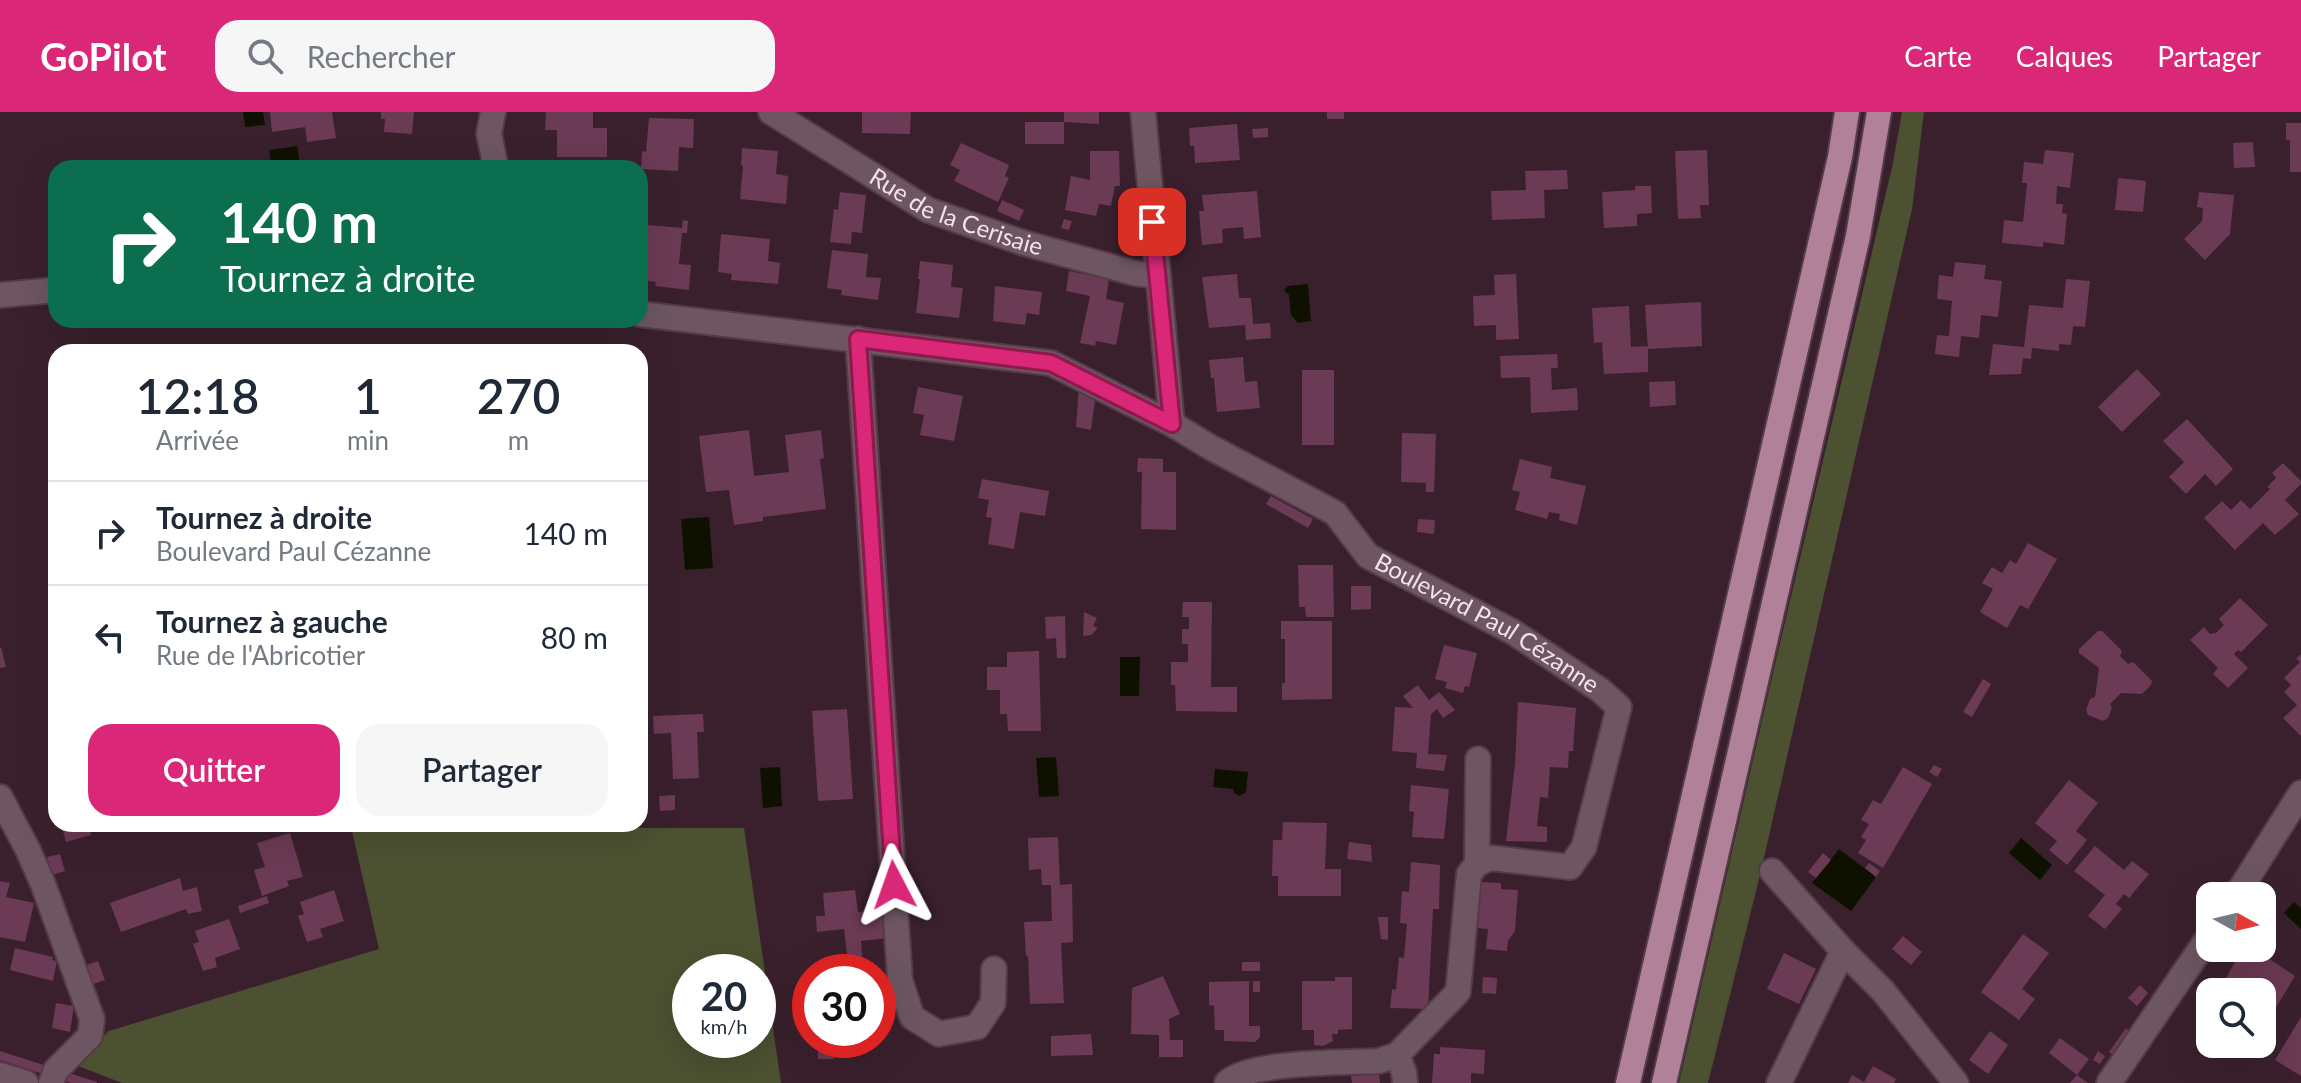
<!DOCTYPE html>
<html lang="fr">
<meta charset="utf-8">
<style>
:root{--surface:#fff;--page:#f6f6f7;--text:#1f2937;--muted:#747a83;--line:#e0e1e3;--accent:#db2777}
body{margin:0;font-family:Lato,sans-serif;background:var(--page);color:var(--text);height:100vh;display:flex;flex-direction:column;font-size:30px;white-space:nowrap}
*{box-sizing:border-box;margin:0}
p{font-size:26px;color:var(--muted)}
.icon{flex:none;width:44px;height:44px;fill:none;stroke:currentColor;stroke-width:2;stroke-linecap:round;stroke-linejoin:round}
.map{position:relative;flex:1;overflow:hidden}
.panel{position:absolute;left:48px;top:232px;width:600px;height:488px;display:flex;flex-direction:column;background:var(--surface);border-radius:24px;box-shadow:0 8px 32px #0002}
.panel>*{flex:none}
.top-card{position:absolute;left:48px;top:48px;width:600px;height:168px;border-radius:24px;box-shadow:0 8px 32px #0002;background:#0b6e4f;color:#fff;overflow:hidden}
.needle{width:52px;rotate:98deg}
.fabs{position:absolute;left:2196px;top:770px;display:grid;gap:16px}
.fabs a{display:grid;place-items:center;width:80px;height:80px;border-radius:16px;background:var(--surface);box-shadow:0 8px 32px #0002;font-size:40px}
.speed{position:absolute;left:672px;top:842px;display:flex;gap:16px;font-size:40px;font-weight:700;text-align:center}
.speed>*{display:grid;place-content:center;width:104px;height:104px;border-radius:50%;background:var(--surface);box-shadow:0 8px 32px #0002;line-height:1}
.speed small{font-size:20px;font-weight:400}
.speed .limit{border:12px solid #d22;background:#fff;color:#111}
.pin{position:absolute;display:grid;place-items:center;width:68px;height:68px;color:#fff;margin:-34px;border-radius:16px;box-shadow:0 4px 12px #0006}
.me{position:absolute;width:88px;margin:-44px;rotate:356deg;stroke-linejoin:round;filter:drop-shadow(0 0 6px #0008)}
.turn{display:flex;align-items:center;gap:28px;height:168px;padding:0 40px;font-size:36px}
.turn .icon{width:104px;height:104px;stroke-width:2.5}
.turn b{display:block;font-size:56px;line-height:68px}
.eta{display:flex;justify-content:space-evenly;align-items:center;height:136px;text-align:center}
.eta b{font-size:48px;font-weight:600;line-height:56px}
.primary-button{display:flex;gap:16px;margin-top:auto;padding:16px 40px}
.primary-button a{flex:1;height:92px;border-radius:24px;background:var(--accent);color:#fff;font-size:32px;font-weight:600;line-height:92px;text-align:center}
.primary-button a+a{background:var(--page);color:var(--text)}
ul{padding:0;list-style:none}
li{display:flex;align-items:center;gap:24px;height:104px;padding:0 40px;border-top:2px solid var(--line)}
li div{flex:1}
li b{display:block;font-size:30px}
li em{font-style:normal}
header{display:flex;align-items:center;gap:48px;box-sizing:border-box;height:112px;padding:0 40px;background:var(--accent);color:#fff}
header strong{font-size:38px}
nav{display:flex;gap:44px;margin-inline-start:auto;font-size:28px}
.search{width:560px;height:72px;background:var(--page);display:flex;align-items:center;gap:20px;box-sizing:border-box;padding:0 28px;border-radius:24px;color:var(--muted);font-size:30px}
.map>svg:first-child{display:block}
.green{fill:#4c5131;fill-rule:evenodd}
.water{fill:#0f1100}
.building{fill:#6b3a54}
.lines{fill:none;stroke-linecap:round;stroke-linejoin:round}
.minor-casing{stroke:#543b47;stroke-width:28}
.major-casing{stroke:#543b47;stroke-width:28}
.minor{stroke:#6d5661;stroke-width:24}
.major{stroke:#b08198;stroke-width:24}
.route-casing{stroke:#8e194d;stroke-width:20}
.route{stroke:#db2777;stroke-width:14}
.labels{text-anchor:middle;stroke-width:8;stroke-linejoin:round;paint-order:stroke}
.street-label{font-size:24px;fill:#f4e2ea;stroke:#3a202d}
</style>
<header>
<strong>GoPilot</strong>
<div class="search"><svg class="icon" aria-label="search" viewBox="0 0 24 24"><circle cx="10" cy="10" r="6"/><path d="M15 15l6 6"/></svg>Rechercher</div>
<nav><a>Carte</a><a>Calques</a><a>Partager</a></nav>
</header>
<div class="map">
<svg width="2301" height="971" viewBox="0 0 2301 971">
<rect width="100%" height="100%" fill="#3a202d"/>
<path class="green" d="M1902 0H1924L1912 97 1760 763 1708 971H1679L1770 574 1893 51Z
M589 716H744L781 971H122L73 952 109 919 379 837 352 719ZM690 860H758V928H690Z"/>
<path class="water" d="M243 0H263L265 13 245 15Z
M297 34 300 53 298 56H288L287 50 271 53 269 38Z
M1308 172 1311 209 1298 211 1291 203 1289 183 1284 178 1288 174Z
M709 405 713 456 685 458 681 407Z
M1120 545H1140L1139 584H1120Z
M1056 645 1059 684 1039 685 1036 646Z
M780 655 782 694 763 696 760 656Z
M1215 657 1248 660 1246 680 1239 684 1234 681 1233 677 1213 675Z
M2021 726 2052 753 2040 768 2009 741Z
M1839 737 1876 765 1851 799 1812 771Z
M2294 790 2301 796V817L2284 801Z"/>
<path class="building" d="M270 0H332L336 26 307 30 305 15 272 20Z
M381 0H414L412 22 384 20 385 7H381Z
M546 0H593V16H607V45H557V18H545Z
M862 0H911L910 22 862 21Z
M1064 0H1099V12L1064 10Z
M1327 0H1344V7H1327Z
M649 6 694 7 693 36 679 35 678 59 641 57 642 39 646 40Z
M1025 10H1064V32H1025Z
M2286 11H2301V60H2290V28H2286Z
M1237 12 1240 48 1195 51 1194 34H1190L1189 16Z
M1268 16V25L1253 26 1252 17Z
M2253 30 2255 55 2234 56 2233 31Z
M961 31 1009 53 1005 64 1009 66 998 90 954 69 960 58 950 53Z
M742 36 778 39 776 62 788 64 786 92 740 87 743 54 741 53Z
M1707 38 1709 93H1700L1701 106 1678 107 1675 39Z
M2045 38 2074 41 2070 76 2057 74 2056 92H2063L2062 101 2067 102 2064 133 2043 130V135L2002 131 2004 108 2023 110 2027 71H2022L2024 50 2043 52Z
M1090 39H1119L1120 74H1115L1111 94 1099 92 1096 104 1065 98 1071 64 1090 68Z
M1567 58 1568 77 1544 78 1545 106 1492 108 1491 79 1526 78 1525 59Z
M2118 66 2146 69 2143 100 2115 98Z
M1635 74H1651L1652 101 1637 102V114L1604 116 1602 80 1635 78Z
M1257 79 1261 125 1244 127 1243 115 1222 117 1223 131 1202 133 1199 99H1204L1202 83Z
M840 80 866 83 862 121 852 120 851 132 830 130 834 97 838 98Z
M2199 80 2234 83 2230 122 2205 148 2184 127 2202 109 2203 96 2197 95Z
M1002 88 1024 98 1019 109 997 99Z
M1064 107 1072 109 1069 118 1061 116Z
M683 108 688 109 687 121H682L679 152 691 153 689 178 655 174 656 170 642 168 647 113 682 116Z
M721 122 770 127 768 149 780 151 778 172 731 168 732 162 718 160Z
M832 138 868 142 866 165 881 166 878 188 841 183 842 178 827 176Z
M920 149 953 153 951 175 963 176 959 206 916 201 920 167H918Z
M1955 150 1986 153 1984 167 2002 169 1998 205 1981 203 1979 226 1961 224 1959 245 1935 242 1937 223 1949 224 1952 189 1937 187 1939 163 1953 165Z
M1069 159 1109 167 1106 187 1124 191 1116 233 1096 229 1095 234 1080 231 1090 184 1066 179Z
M1237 162 1239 186H1251L1253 212 1270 211 1271 226 1246 228 1245 213 1209 216 1202 165Z
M1516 162 1519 227 1496 228V213L1474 214 1473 184 1495 183 1494 163Z
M2066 167 2090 169 2085 215 2073 214 2071 233 2059 232V239L2032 236 2031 247 2023 246 2021 262 1989 263 1993 232 2024 235 2029 193 2063 196Z
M995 174 1042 180 1039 203 1027 201 1025 213 993 209Z
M1701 190 1702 234 1648 237 1645 193Z
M1629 194 1631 235 1648 234V260L1604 262 1602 230 1594 231 1592 196Z
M1557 242 1558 256H1551L1552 278 1577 276 1578 298 1531 301 1530 265 1501 266 1500 244Z
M1243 245 1245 270 1257 269 1260 296 1217 300 1214 266H1211L1209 248Z
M2137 257 2161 282 2122 320 2098 295Z
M1302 258H1334V333H1302Z
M1675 269 1676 293 1650 295 1649 270Z
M1079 274 1096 280 1091 318 1076 315Z
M918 275 963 284 954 329 920 323 924 303 913 301Z
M2187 307 2233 357 2216 374 2205 362 2186 382 2169 365 2184 350 2163 329Z
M749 318 754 364 789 360 785 323 821 318 824 346 820 347 826 397 763 405V409L734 413 729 378 706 380 699 324Z
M1402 321 1436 322 1434 380H1426V371L1401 370Z
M1138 346 1163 347V360H1176V418L1141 417 1142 360H1137Z
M1520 347 1552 355 1550 366 1586 374 1577 413 1559 408 1560 402 1549 400 1547 407 1515 398 1520 380 1512 378Z
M2283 351 2301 369V372L2285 388 2299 402 2275 423 2263 411 2235 438 2204 406 2222 389 2231 398 2241 388 2250 397 2270 377 2267 375 2276 366 2272 361Z
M982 367 1049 379 1045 404 1020 400 1014 437 988 432 992 406 986 405 989 388 978 386Z
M1271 384 1313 407 1308 416 1266 392Z
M1418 407 1435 408 1434 422 1417 420Z
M2028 431 2057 447 2028 497 2020 493 2007 516 1980 500 1993 477 1982 471 1992 455 2002 461 2010 448 2016 452Z
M1298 453H1333L1334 505H1306L1305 495H1299Z
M1351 474H1371V497L1351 498Z
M2240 486 2268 513 2241 540 2238 538 2234 542 2248 556 2228 576 2213 562 2218 556 2190 528 2204 515 2210 522 2216 521 2224 513 2219 507Z
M1183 490H1212L1211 575H1237V600L1176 599 1175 573H1171V550H1188V532H1182V517H1189V505H1182Z
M1084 500 1097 506 1093 514 1098 516 1091 523 1083 524Z
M1065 504 1066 546H1057L1056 526 1046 527 1045 505Z
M1281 509H1332V587L1282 588V571H1285V527H1281Z
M2098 519H2102L2122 539 2120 544 2128 552 2133 550 2152 569 2151 573 2142 582 2121 581 2110 592 2112 596 2108 606 2103 609 2088 603 2086 598 2090 587 2095 585 2099 556 2079 541V537Z
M1444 533 1477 541 1469 575 1465 574 1463 581 1445 576 1447 570 1435 567Z
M1 535 6 555 0 556V536Z
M1039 539 1041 619H1008L1007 602H1000V578H987V555H1007V540Z
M2301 542V624L2283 606 2297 593 2284 580 2291 573 2284 566 2300 550 2296 547Z
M1983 567 1991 572 1972 605 1963 600Z
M1418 573 1429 588 1439 580 1455 598 1443 606 1437 597 1431 602 1428 642 1447 643 1444 659 1416 656 1417 641 1392 639 1395 595 1413 596 1403 584Z
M1518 590 1576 596 1573 639H1569L1568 656 1550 655 1548 686 1540 685 1537 714 1547 715V730L1506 729 1515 652Z
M847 597 853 687 818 689 812 599Z
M703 602 704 620H697L699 666 673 667 671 621 654 622 653 604Z
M1934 653 1942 657 1937 665 1929 660Z
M1903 655 1932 672 1883 756 1858 741 1866 728 1861 725 1869 712 1861 708 1873 688 1881 692Z
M2069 668 2098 691 2076 719 2087 728 2067 753 2049 738 2057 729 2035 711Z
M1411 673 1449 677 1444 727 1412 725 1414 700 1409 699Z
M675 683V698L660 699 659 684Z
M1283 710 1327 711 1325 757H1341V784H1278V764H1272L1273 728H1282Z
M61 712H89L91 723 66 730Z
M290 721 303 765 287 769 289 774 262 784 254 758 265 755 257 731Z
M1058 725 1060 773 1072 772 1073 830 1061 831 1064 891 1030 892 1028 844H1026L1024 810 1052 809 1051 773H1042L1041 757 1029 758 1028 726Z
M1349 730 1371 733 1372 750 1347 747Z
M2095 734 2124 758 2132 749 2149 762 2129 786 2124 782 2116 792 2122 797 2105 817 2088 804 2105 783 2074 759Z
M1823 741 1831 748 1816 766 1808 760Z
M60 742 65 759 52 763 47 745Z
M1411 750 1440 753 1439 797H1433L1428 897 1390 896 1392 877 1396 878 1399 845 1404 846 1407 812 1400 811 1402 779 1409 780Z
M1869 751 1880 759 1876 765 1865 756Z
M180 766 183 779 197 775 202 799 188 802 186 797 121 820 110 791Z
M0 769 10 771 6 785 34 791 25 830 0 825Z
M1479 770 1501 771V777L1518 778 1515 819 1508 829 1507 839 1486 837 1488 817 1477 816Z
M334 778 344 809 320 817 323 825 307 830 298 804 304 802 300 790Z
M855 778 858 800 870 799 871 804 886 803 888 826 861 829 863 855 842 856V842H847L844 817 817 820 816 804H825L823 781Z
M267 784 269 791 240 801 238 794Z
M1378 805H1388V828L1381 827Z
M229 807 240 837 215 846 217 855 203 859 193 832 199 830 195 819Z
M2023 822 2049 841 2022 877 2035 887 2019 908 1981 880Z
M1903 824 1922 840 1911 853 1892 837Z
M15 836 53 845 52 848 57 849 53 869 10 858Z
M2243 836H2253L2295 864 2262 919V880H2218Z
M1784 841 1816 857 1799 892 1767 877Z
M98 849 105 868 93 872 87 853Z
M1242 850H1260V859H1242Z
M1163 864 1180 902 1169 907 1170 928H1183V945H1159V923L1131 922 1132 876Z
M1335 865H1352V917L1338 918V922H1332L1333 929 1323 934 1314 933V918H1302V869H1335Z
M1483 865 1497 866 1496 882 1482 881Z
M1249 869V914H1260V925L1255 930 1224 929V918H1215L1214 894 1209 893V870Z
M1253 869H1260V880H1253Z
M2140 873 2148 881 2137 894 2128 886Z
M56 891 74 894 70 920 52 916Z
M2301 905V964L2275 948Z
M2126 916 2132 922 2115 945 2109 940Z
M1990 919 2008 933 1988 962 1969 948Z
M1091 922 1093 943 1051 944V924Z
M2060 926 2089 947 2077 963 2049 941Z
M1440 935 1485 938 1484 962 1471 961V971H1432L1434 942H1440Z
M818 938H833L834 947H818Z
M0 939 97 970V971H71L0 948Z
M2098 939 2105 944 2100 952 2093 948Z
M1873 954 1896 967 1894 971H1848L1852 963 1864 970Z
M1379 960 1380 971H1352L1351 964Z
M2077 963 2088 971H2070Z"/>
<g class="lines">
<defs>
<g id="minor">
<path d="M493 0 489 22 496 56"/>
<path id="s1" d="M771 0 928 98 1024 131 1134 161 1157 164"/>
<path d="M1143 0 1172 312"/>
<path d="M0 183 56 178"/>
<path id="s2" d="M640 202 1051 251 1172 312 1210 335 1335 401 1368 444 1513 520 1600 578 1619 595 1584 735 1570 755 1491 746 1477 752 1469 762 1458 880 1397 943 1379 949C1346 951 1247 949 1227 971"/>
<path d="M858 227 900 868 912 905 939 922 977 915 993 891 994 857"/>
<path d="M0 685 28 738 43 772 92 907 90 924 56 958 51 971"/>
<path d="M1477 752 1478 647"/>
<path d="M1772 759 1843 839 1883 879 1956 971"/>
<path d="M2236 784 2301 681"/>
<path d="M1397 943 1404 960 1405 971"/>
<path d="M0 963 26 971"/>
<path d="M1779 971 1843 839"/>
<path d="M2109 971 2210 823"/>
</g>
<path id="major" d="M1628 971 1840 45 1847 0
M1664 971 1858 124 1879 0"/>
</defs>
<use href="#minor" class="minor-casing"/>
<use href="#major" class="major-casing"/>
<use href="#minor" class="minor"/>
<use href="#major" class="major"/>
</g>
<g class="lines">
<defs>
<path id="route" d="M894 773 858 227 1051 251 1172 312 1152 110"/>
</defs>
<use href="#route" class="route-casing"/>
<use href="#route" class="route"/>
</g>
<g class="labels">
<g class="street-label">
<text dy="8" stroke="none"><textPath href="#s1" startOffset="212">Rue de la Cerisaie</textPath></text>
<text dy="8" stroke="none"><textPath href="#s2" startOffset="926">Boulevard Paul Cézanne</textPath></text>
</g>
</g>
</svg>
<div class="fabs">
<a><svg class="needle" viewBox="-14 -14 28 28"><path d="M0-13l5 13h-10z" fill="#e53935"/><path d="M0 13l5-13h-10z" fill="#747a83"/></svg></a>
<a><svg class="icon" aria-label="search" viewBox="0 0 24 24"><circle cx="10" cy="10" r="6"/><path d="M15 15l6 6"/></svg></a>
</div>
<div class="speed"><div>20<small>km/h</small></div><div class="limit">30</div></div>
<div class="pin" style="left:1152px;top:110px;background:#d93025"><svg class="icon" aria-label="arrive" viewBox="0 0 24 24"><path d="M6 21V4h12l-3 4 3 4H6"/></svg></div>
<svg class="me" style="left:894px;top:773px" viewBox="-20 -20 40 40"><path d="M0-17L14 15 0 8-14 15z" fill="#db2777" stroke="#fff" stroke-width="4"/></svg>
<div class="top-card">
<div class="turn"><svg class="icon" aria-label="right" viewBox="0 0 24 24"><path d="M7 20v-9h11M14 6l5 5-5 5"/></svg><div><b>140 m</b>Tournez à droite</div></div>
</div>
<section class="panel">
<div class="eta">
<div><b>12:18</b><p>Arrivée</p></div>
<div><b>1</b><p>min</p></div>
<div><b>270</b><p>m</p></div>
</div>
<ul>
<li><svg class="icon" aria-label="right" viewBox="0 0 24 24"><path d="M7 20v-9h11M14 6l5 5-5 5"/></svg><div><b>Tournez à droite</b><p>Boulevard Paul Cézanne</p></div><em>140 m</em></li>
<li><svg class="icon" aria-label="left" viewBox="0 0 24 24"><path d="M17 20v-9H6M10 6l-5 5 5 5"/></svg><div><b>Tournez à gauche</b><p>Rue de l'Abricotier</p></div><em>80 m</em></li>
</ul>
<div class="primary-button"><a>Quitter</a><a>Partager</a></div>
</section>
</div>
